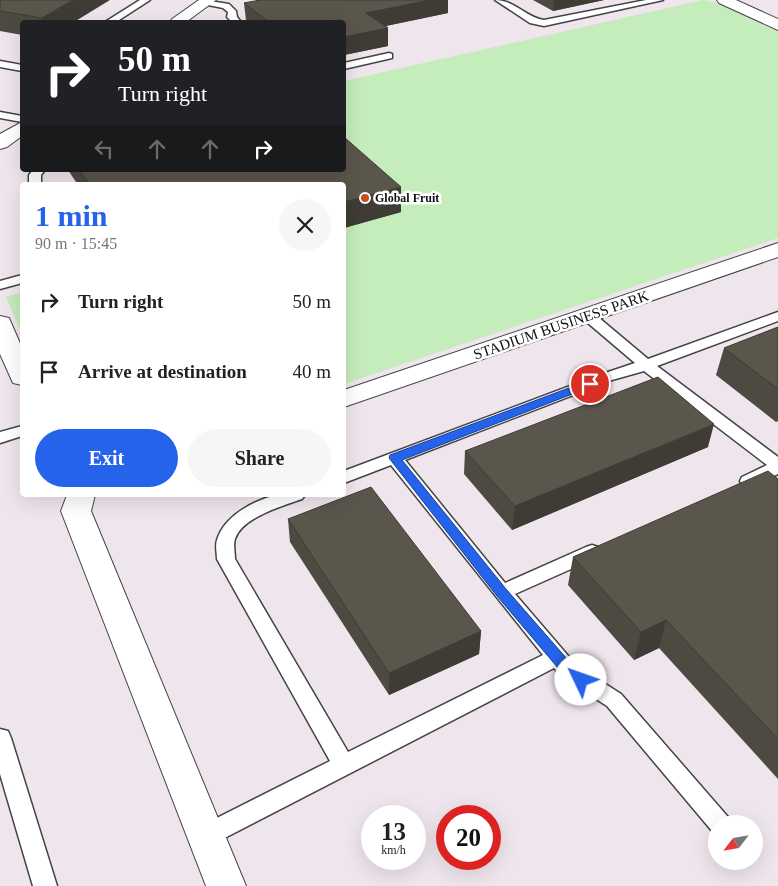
<!DOCTYPE html>
<meta charset="utf-8">
<style>
:root{--surface:#fff;--page:#f6f6f6;--text:#222;--muted:#767676;--accent:#2563eb}
body{margin:0;font-family:Georgia,serif;background:var(--page);color:var(--text);height:100vh;display:flex;flex-direction:column;font-size:19px;white-space:nowrap}
*{box-sizing:border-box;margin:0}
p{font-size:16px;color:var(--muted)}
.icon{flex:none;width:28px;height:28px;fill:none;stroke:currentColor;stroke-width:2;stroke-linecap:round;stroke-linejoin:round}
.map{position:relative;flex:1;overflow:hidden}
.sheet{position:absolute;left:20px;top:182px;width:326px;height:315px;display:flex;flex-direction:column;background:var(--surface);border-radius:5px;box-shadow:0 5px 20px #0002}
.sheet>*{flex:none}
.guide{position:absolute;left:20px;top:20px;width:326px;height:152px;border-radius:5px;box-shadow:0 5px 20px #0002;background:#202124;color:#fff;overflow:hidden}
.needle{width:32px;rotate:239deg}
.buttons{position:absolute;left:708px;top:815px;display:grid;gap:10px}
.buttons a{display:grid;place-items:center;width:55px;height:55px;border-radius:50%;background:var(--surface);box-shadow:0 5px 20px #0002;font-size:25px}
.speed{position:absolute;left:361px;top:805px;display:flex;gap:10px;font-size:25px;font-weight:700;text-align:center}
.speed>*{display:grid;place-content:center;width:65px;height:65px;border-radius:50%;background:var(--surface);box-shadow:0 5px 20px #0002;line-height:1}
.speed small{font-size:12px;font-weight:400}
.speed .limit{border:8px solid #d22;background:#fff;color:#111}
.pin{position:absolute;display:grid;place-items:center;width:42px;height:42px;color:#fff;margin:-21px;border:2px solid #fff;border-radius:50%;box-shadow:0 1px 5px #0007}
.me{position:absolute;width:55px;margin:-28px;rotate:312deg;stroke-linejoin:round;filter:drop-shadow(0 0 4px #0008)}
.turn{display:flex;align-items:center;gap:18px;height:105px;padding:0 15px;font-size:22px}
.turn .icon{width:65px;height:65px;stroke-width:2.5}
.turn b{display:block;font-size:35px;line-height:42px}
.lanes{display:flex;align-items:center;height:48px;padding:0 15px;background:#0003;justify-content:center;gap:25px;direction:ltr}
.lanes .off{opacity:.35}
.round{display:grid;place-items:center;flex:none;width:52px;height:52px;border-radius:26px;background:var(--page)}
.head{display:flex;align-items:center;justify-content:space-between;height:85px;padding:0 15px}
h1{font-size:30px;font-weight:600;line-height:38px;color:var(--accent)}
.cta{display:flex;gap:10px;margin-top:auto;padding:10px 15px}
.cta a{flex:1;height:58px;border-radius:30px;background:var(--accent);color:#fff;font-size:20px;font-weight:600;line-height:58px;text-align:center}
.cta a+a{background:var(--page);color:var(--text)}
ul{padding:0;list-style:none}
li{display:flex;align-items:center;gap:15px;height:70px;padding:0 15px}
li div{flex:1}
li b{display:block;font-size:19px}
li em{font-style:normal}
.map>svg:first-child{display:block}
.industrial{fill:#efe5ed;fill-rule:evenodd}
.green{fill:#c5ecbb}
.lines{fill:none;stroke-linecap:round;stroke-linejoin:round}
.service-casing{stroke:#444;stroke-width:3}
.minor-casing{stroke:#444;stroke-width:2}
.service{fill:#fff;fill-rule:evenodd}
.minor{fill:#fff;fill-rule:evenodd}
.wall{fill:#4d4a41}
.shaded-wall{fill:#3f3c35}
.building{fill:#5a564c;stroke:#3f3c35}
.route{fill:#2563eb;stroke:#184099}
.poi-dot{fill:#c84e21;stroke:#fff;stroke-width:2}
.labels{text-anchor:middle;stroke-width:5;stroke-linejoin:round;paint-order:stroke}
.far-poi-label{font-size:12px;font-weight:bold;fill:#111;stroke:#fff;text-anchor:start}
.street-label{font-size:15px;fill:#111;stroke:#fff}
</style>
<div class="map">
<svg width="778" height="886" viewBox="0 0 778 886">
<rect width="100%" height="100%" fill="#fefff4"/>
<path class="industrial" d="M0 0H778V886H0ZM22 22H344V170H22ZM22 185H344V495H22ZM372 816H415V859H372ZM448 816H490V859H448ZM716 824H754V861H716Z"/>
<path class="green" d="M703 0 717 3 778 32V238L344 384V81Z
M22 292V335L6 297Z"/>
<g class="lines">
<defs>
<path id="service" d="M140 0H150L116 22H105Z
M203 0 229 4 236 11 237 17 241 22H232L227 17 228 12 223 8 203 4Z
M495 0C514 0 526 17 544 20L646 0H663L544 26 530 23Z
M389 53 392 54V58L344 69V63Z
M0 61 22 65V71L0 67Z
M0 112 22 116V122L0 118Z
M33 170H45L41 175V185H29V175Z
M22 275V283L0 289V281Z
M587 311 592 312 648 359 778 312V321L657 366 778 457V474L754 485H742L740 481 742 477 767 465 644 371 612 380 405 460 505 583 586 547 592 545 598 547 601 552 598 557 515 594 576 665 621 694 728 817 731 824H716V833L712 831 607 706 562 677 554 668 213 844 205 847 197 844 194 836 197 828 330 761 217 559C217 553 215 546 217 540 224 516 254 500 277 495 286 494 296 495 305 495L302 499C283 506 242 517 235 539 233 545 235 552 235 559L348 752 543 655 391 465 344 483V471L602 374 635 363 582 318 580 315Z
M22 426V436L0 443V432Z
M0 729 8 731 11 738 57 886H33L0 774Z"/>
<path id="minor" d="M199 0H216L186 22H170L172 19Z
M717 0H736L778 19V30L719 3Z
M22 122V136L7 147 0 149V134Z
M778 243V257L344 407V390Z
M0 316 9 318 22 348V385L13 383 0 354Z
M67 495H95L91 511 246 886H206L61 511Z"/>
</defs>
<use href="#service" class="service-casing"/>
<use href="#minor" class="minor-casing"/>
<use href="#service" class="service"/>
<use href="#minor" class="minor"/>
</g>
<path class="wall" d="M0 0 74 22H22V35L0 31Z
M256 0H448V13L386 26 388 28V46L344 55V22H249L246 20 244 3 256 1Z
M533 0H604L553 11Z
M68 170H344L401 187V212L344 228V185H78Z
M778 327V421L776 422 716 375 724 348Z
M708 447 512 530 464 474 465 451Z
M778 479V779L659 648 634 660 568 585 573 557Z
M288 519 481 631 479 654 389 695 290 542Z"/>
<path class="shaded-wall" d="M72 0H110L74 22H43L42 18Z
M430 0H448V13L366 30V13Z
M554 0H604L553 11Z
M388 28V46L344 55V37Z
M401 187V212L344 228V202Z
M714 424 708 447 512 530 515 506Z
M666 620 659 648 634 660 641 632Z
M481 631 479 654 389 695V673Z"/>
<path class="building" d="M0 0H72L42 18 0 11Z
M260 0H430L366 13 388 28 344 37V22H269L244 3Z
M344 137 401 187 344 202V185H90L79 170H344Z
M778 327V389L724 348Z
M658 377 714 424 515 506 465 451Z
M768 471 778 479V739L666 620 641 632 573 557Z
M371 487 481 631 389 673 288 519Z"/>
<path class="route" d="M590 380 595 384 593 386 402 460 506 589 574 667 588 680 586 684 581 686 564 675 497 596 389 458 390 455Z"/>
<circle class="poi-dot" cx="365" cy="198" r="5"/>
<g class="labels">
<g class="far-poi-label">
<text x="375" y="202">Global Fruit</text>
</g>
<g class="street-label">
<text transform="translate(561 325) rotate(-19)" y="5">STADIUM BUSINESS PARK</text>
</g>
</g>
</svg>
<div class="buttons">
<a><svg class="needle" viewBox="-14 -14 28 28"><path d="M0-13l5 13h-10z" fill="#e53935"/><path d="M0 13l5-13h-10z" fill="#767676"/></svg></a>
</div>
<div class="speed"><div>13<small>km/h</small></div><div class="limit">20</div></div>
<div class="pin" style="left:590px;top:384px;background:#d93025"><svg class="icon" aria-label="arrive" viewBox="0 0 24 24"><path d="M6 21V4h12l-3 4 3 4H6"/></svg></div>
<svg class="me" style="left:581px;top:680px" viewBox="-20 -20 40 40"><circle r="19" fill="#fff"/><path d="M0-13L10 11 0 6-10 11z" fill="#2563eb"/></svg>
<div class="guide">
<div class="turn"><svg class="icon" aria-label="right" viewBox="0 0 24 24"><path d="M7 20v-9h11M14 6l5 5-5 5"/></svg><div><b>50 m</b>Turn right</div></div>
<div class="lanes"><svg class="icon off" aria-label="left" viewBox="0 0 24 24"><path d="M17 20v-9H6M10 6l-5 5 5 5"/></svg><svg class="icon off" aria-label="ahead" viewBox="0 0 24 24"><path d="M12 20V5M6 11l6-6 6 6"/></svg><svg class="icon off" aria-label="ahead" viewBox="0 0 24 24"><path d="M12 20V5M6 11l6-6 6 6"/></svg><svg class="icon" aria-label="right" viewBox="0 0 24 24"><path d="M7 20v-9h11M14 6l5 5-5 5"/></svg></div>
</div>
<section class="sheet">
<div class="head"><div><h1>1 min</h1><p>90 m · 15:45</p></div><a class="round"><svg class="icon" aria-label="close" viewBox="0 0 24 24"><path d="M6 6l12 12M18 6L6 18"/></svg></a></div>
<ul>
<li><svg class="icon" aria-label="right" viewBox="0 0 24 24"><path d="M7 20v-9h11M14 6l5 5-5 5"/></svg><div><b>Turn right</b></div><em>50 m</em></li>
<li><svg class="icon" aria-label="arrive" viewBox="0 0 24 24"><path d="M6 21V4h12l-3 4 3 4H6"/></svg><div><b>Arrive at destination</b></div><em>40 m</em></li>
</ul>
<div class="cta"><a>Exit</a><a>Share</a></div>
</section>
</div>
